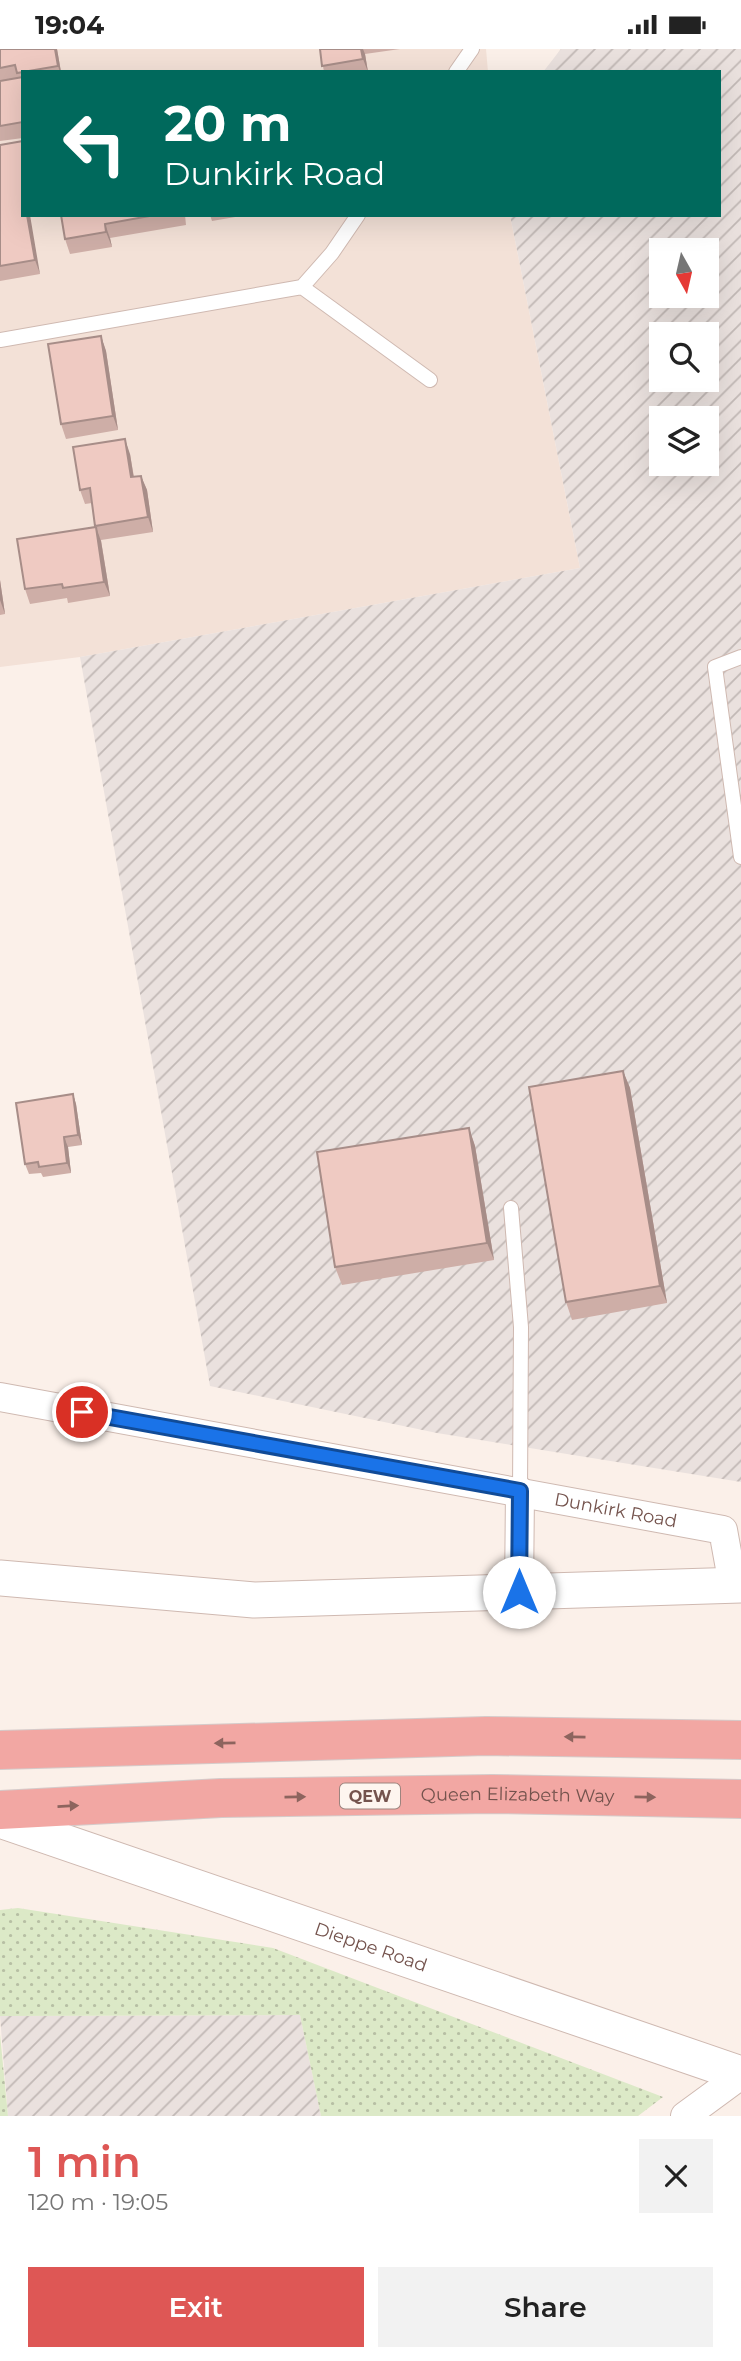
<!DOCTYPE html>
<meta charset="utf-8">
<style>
:root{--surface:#fff;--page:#f2f2f2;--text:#222;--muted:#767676;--accent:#de5755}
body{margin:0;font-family:Montserrat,sans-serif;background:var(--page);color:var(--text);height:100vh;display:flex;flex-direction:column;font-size:26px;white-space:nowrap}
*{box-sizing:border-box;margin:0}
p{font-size:23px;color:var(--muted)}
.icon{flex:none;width:38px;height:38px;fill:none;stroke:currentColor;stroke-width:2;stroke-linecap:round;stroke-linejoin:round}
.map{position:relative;height:2067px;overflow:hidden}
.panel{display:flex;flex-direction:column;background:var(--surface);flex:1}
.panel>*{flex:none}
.hud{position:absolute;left:21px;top:21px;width:700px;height:147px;border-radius:0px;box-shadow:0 7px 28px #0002;background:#00695c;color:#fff;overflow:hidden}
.needle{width:46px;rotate:172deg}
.tools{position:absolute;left:649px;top:189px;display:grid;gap:14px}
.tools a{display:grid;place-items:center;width:70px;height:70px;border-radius:0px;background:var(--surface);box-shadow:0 7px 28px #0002;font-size:35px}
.pin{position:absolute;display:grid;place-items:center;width:60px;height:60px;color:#fff;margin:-30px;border:4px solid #fff;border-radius:50%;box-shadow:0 2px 7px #0007}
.me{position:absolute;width:77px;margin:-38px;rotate:0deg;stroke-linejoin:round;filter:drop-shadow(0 0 5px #0008)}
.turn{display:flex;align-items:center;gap:24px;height:147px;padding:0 28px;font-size:32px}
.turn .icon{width:91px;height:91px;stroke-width:2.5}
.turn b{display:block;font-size:49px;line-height:60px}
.round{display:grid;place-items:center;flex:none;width:74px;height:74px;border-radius:0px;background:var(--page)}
.summary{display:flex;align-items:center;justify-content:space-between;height:119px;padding:0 28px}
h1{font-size:42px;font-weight:600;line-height:52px;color:var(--accent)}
.action{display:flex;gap:14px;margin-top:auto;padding:14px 28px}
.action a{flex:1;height:80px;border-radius:0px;background:var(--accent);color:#fff;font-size:28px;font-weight:600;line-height:80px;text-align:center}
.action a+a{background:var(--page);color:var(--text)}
.status{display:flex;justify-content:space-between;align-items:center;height:49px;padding:0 35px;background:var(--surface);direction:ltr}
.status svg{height:19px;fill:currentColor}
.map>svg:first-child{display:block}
.residential{fill:#f3e1d7}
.industrial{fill:url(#industrial-furrows);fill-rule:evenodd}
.grass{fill:url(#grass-dots)}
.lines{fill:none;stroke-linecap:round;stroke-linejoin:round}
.service-casing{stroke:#cfb9b1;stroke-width:16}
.minor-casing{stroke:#cfb9b1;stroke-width:30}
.tertiary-casing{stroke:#cfb9b1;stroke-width:37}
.motorway-casing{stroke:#d5cbca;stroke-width:40}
.service{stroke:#fff;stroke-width:14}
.minor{stroke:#fff;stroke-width:28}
.tertiary{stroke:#fff;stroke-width:35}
.motorway{stroke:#f2a7a3;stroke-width:38}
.wall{fill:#ceaea7}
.shaded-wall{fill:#a78d88}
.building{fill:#efcac2;stroke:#a78d88;stroke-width:2}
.oneway{fill:#8d645e}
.route-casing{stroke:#114b97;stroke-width:18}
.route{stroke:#1a73e8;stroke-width:12}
.labels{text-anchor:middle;stroke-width:6;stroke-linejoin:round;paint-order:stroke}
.shield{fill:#fef5ef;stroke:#9d847e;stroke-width:2}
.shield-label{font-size:16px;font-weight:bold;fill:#74534d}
.street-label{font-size:18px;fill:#74534d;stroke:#fef5ef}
</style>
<div class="status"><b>19:04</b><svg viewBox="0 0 49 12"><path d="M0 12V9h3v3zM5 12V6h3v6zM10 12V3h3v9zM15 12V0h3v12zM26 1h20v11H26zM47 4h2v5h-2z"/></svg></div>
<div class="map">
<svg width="741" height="2067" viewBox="0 0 741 2067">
<defs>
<pattern id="industrial-furrows" width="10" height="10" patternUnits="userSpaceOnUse" patternTransform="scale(1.75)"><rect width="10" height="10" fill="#eae1de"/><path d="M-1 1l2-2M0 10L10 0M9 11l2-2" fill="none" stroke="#c2b9b6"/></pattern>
<pattern id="grass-dots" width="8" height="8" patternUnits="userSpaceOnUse" patternTransform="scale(1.75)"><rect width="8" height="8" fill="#dce9c7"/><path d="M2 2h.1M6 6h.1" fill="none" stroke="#b7bfa4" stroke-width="1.8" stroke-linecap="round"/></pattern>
</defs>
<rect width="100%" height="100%" fill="#fbf0e9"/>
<path class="residential" d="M0 0H486L488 23H23V166H510L580 519 80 608 0 618Z"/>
<path class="industrial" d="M561 0H741V1433L437 1384 210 1337 80 608 580 519 510 166H719V23H543ZM662 201H707V247H662ZM662 285H707V331H662ZM662 369H707V415H662Z
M300 1966 321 2067H8L0 1967Z"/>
<path class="grass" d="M18 1859 273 1899 663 2048 638 2067H321L300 1966 0 1967V1861Z
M0 1985 8 2067H0Z"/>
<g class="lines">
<defs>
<path id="service" d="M456 23 472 0
M302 238 430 331
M0 291 302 238 332 204 358 166
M741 608 715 618 741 808
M511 1159 521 1278 520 1442"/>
<g id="minor">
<path id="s1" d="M0 1348 723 1481 733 1536"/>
<path d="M519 1543 520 1442"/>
<path d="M685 2067 741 2026"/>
</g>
<g id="tertiary">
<path d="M0 1529 254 1551 741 1536"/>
<path id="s2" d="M0 1771 741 2025"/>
</g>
<g id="motorway">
<path d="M0 1701 486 1687 741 1691"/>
<path id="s3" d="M0 1761 221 1749 492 1745 741 1750"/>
</g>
</defs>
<use href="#service" class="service-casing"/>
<use href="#minor" class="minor-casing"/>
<use href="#tertiary" class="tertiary-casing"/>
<use href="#motorway" class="motorway-casing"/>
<use href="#service" class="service"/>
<use href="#minor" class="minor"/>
<use href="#tertiary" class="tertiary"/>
<use href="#motorway" class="motorway"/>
</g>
<path class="wall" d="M0 0H57L61 23H23V89L0 92Z
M320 0H400L365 5 368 23H324Z
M23 92V166L40 225 0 232V96Z
M61 166H185L186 176 110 189 112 198 70 205 65 190Z
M210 166H247L212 172Z
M101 287 106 302 118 381 66 390 61 375Z
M130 405 134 428 141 427 147 441 153 483 101 491 110 547 68 554 67 549 30 555 25 540 96 478 92 454 85 455 80 441Z
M0 531 5 565 0 566Z
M623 1022 630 1039 667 1254 572 1271 566 1253Z
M73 1045 76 1055 82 1096 68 1098 71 1124 43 1128 41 1124 29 1125 25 1115Z
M469 1079 475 1097 494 1211 342 1236 335 1218Z"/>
<path class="shaded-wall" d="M55 0H57L61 23H60L58 17Z
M361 0H363L365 5 368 23 363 10Z
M27 166H30L40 225 35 211Z
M105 175 110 189 112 198 106 183Z
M101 287 106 302 118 381 113 367Z
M125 390 130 405 136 443 131 428Z
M141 427 147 441 153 483 148 468Z
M96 478 101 492 110 547 104 533Z
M0 531 5 565 0 551Z
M623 1022 630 1039 667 1254 660 1237Z
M73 1045 76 1055 82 1096 78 1086Z
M469 1079 475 1097 494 1211 487 1194Z
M64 1088 68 1098 71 1124 67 1114Z"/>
<path class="building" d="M0 0H55L58 17 17 24 15 16 0 19Z
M320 0H361L363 10 322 17Z
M23 28V73L0 77V32Z
M23 92V166H27L35 211 0 217V96Z
M61 166H155L105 175 106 183 65 190Z
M101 287 113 367 61 375 48 295Z
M125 390 131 428 141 427 148 468 95 477 90 439 80 441 73 398Z
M96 478 104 533 63 539 62 535 25 540 17 490Z
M623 1022 660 1237 566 1253 529 1038Z
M73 1045 78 1086 64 1088 67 1114 39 1118 38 1113 25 1115 16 1054Z
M469 1079 487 1194 335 1218 317 1103Z"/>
<defs><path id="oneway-solid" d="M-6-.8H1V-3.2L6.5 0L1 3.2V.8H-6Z" transform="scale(1.75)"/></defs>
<g class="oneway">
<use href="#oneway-solid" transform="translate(575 1688) rotate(-179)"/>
<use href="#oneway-solid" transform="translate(225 1694) rotate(179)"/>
<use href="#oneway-solid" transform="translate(295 1748) rotate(-1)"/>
<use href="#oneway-solid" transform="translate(645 1748) rotate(1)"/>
<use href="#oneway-solid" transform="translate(68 1757) rotate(-3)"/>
</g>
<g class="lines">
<defs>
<path id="route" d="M82 1363 520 1442 519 1543"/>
</defs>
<use href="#route" class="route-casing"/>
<use href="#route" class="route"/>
</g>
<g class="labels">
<rect class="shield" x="340" y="1734.5" width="60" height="25" rx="5"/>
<g class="shield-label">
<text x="370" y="1753">QEW</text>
</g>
<g class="street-label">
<text dy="6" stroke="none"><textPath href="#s1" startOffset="626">Dunkirk Road</textPath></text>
<text dy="6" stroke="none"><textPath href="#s3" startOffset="518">Queen Elizabeth Way</textPath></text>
<text dy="6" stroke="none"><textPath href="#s2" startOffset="392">Dieppe Road</textPath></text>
</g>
</g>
</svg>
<div class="tools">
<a><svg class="needle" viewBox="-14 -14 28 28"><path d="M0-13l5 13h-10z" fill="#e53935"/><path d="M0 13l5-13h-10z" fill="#767676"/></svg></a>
<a><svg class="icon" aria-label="search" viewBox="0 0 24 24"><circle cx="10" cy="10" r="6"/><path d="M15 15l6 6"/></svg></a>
<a><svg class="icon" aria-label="layers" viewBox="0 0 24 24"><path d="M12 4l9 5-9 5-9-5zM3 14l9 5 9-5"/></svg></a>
</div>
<div class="pin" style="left:82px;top:1363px;background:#d93025"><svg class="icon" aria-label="arrive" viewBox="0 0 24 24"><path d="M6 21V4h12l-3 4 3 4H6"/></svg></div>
<svg class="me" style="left:519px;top:1543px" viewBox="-20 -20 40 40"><circle r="19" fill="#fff"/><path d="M0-13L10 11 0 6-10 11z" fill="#1a73e8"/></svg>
<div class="hud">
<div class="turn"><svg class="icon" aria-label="left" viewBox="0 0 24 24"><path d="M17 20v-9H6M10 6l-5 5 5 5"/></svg><div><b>20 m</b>Dunkirk Road</div></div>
</div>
</div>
<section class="panel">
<div class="summary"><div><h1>1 min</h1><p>120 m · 19:05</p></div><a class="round"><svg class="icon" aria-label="close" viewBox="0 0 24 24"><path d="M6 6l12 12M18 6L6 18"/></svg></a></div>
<div class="action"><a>Exit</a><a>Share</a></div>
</section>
